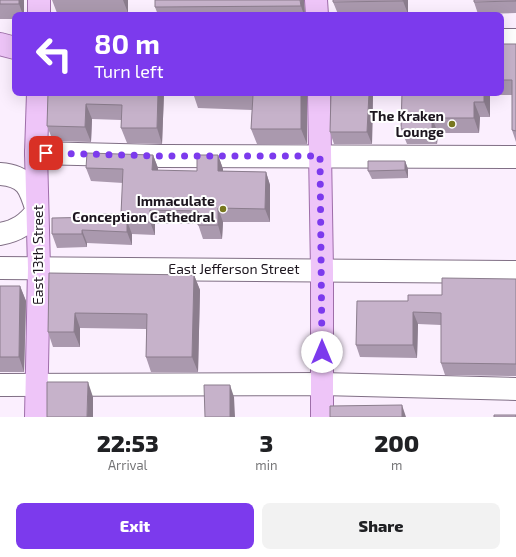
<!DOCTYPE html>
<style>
:root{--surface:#fff;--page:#f2f2f2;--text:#202124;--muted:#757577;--accent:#7c3aed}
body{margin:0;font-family:"Exo 2",sans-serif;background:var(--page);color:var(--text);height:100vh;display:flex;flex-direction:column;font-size:15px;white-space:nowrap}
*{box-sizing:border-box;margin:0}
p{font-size:13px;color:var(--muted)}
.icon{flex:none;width:22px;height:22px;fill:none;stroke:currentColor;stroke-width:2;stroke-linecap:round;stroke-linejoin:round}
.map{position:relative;height:417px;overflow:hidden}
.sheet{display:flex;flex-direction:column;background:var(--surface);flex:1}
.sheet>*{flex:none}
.banner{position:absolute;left:12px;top:12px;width:492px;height:84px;border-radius:8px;box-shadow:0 4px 16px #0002;background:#7c3aed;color:#fff;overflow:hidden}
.pin{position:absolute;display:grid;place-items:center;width:34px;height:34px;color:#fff;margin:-17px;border-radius:8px;box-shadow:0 2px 6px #0006}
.me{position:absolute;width:44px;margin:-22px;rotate:0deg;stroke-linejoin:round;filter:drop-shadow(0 0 3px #0008)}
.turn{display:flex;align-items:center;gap:14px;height:84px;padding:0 16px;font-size:18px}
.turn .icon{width:52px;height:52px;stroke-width:2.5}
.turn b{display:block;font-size:28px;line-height:34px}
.eta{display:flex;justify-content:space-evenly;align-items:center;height:68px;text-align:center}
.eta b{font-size:24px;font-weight:800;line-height:28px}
.action{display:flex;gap:8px;margin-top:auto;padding:8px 16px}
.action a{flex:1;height:46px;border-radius:8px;background:var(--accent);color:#fff;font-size:16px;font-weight:800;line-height:46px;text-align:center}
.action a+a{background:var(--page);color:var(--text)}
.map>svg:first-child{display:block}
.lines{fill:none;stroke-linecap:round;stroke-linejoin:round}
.minor-casing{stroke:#806f85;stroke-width:24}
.major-casing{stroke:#9e6ea9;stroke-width:24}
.minor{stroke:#fff;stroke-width:22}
.major{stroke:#eec5f8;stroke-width:22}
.wall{fill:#aa99ae}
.shaded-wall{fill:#8b7d8d}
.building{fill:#c6b2ca;stroke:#8b7d8d}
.route{stroke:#7c3aed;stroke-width:7;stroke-dasharray:0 12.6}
.poi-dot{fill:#77771e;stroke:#fff;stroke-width:1.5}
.labels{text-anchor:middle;stroke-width:4;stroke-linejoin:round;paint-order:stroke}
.poi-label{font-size:14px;font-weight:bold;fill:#1d161f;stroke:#fff;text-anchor:end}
.street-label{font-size:14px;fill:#1d161f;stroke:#fff}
</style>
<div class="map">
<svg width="516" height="417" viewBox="0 0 516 417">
<rect width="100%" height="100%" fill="#fbeffe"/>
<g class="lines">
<defs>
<path id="minor" d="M501 40H516
M36 153 161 156 516 157
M0 174C27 176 30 188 37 211 27 224 17 231 0 234
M0 268 516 272
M0 385 322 384 516 389"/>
<path id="major" d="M39 0V15
M316 0 317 15
M0 44 15 48
M319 93 322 270V417
M36 417 39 268 36 153 38 93"/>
</defs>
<use href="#minor" class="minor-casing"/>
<use href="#major" class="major-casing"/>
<use href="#minor" class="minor"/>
<use href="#major" class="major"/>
</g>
<path class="wall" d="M0 0H24V15H15V19H0Z
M52 0H128V13H57Z
M333 0H408V14H338L333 2Z
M516 0V13L478 14 474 2Z
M304 1 305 15H158L155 7Z
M501 44H516V142L512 130V95H490V117H480L479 133H438L437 144H407L401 129 402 93H501Z
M48 93H164L162 144 127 143 121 128V120L92 119 91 142 53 141 47 126Z
M193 93H307V144H257L251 129 252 110 198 108Z
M373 93 372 144H334L330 132Z
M153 155 158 168V171H197L218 155 223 169V171L266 172 270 185V222H223L222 239H203L198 224H155V235L132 234V245L87 243V247L57 248 52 234 103 217 121 214 123 183 91 181 86 168Z
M405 161 408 169V178L372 179 368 171Z
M49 273 194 275 200 290 198 372H151L146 357V329L80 328V347H53L48 332Z
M516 279V376L445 375 441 363V325L418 324 417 358 360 357 356 345 408 301 442 295Z
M0 286H20L26 301 24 372H0Z"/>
<path class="shaded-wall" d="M19 0H24V15H23L19 4Z
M123 0H128V13Z
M300 0H304L305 15H304L301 6Z
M403 0H408V14L403 1Z
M158 93H164L162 144 157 128Z
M301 93H307V144L301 129Z
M369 93H373L372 144 367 132Z
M484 93H489L490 95V117L484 102Z
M474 102 480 117 479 133 474 118Z
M86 104 92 119 91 142 85 127Z
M432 118 438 133 437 144 432 129Z
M153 155 158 168 157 184 152 170Z
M218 155 223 169V185L218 171Z
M405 161 408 169V178L405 170Z
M266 172 270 185V222L265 209Z
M218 208 223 222 222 239 218 225Z
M150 210 155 224V235L150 222Z
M127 221 132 234V245L127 232Z
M82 230 87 243V247L82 234Z
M194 275 200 290 198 372 192 357Z
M20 286 26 301 24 372 19 357Z
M413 312 418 324 417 358 413 345Z
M75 313 80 328V347L74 332Z
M88 382 93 397V417H87Z
M230 385 234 397 235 417H230Z
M402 405 406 417H402Z"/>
<path class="building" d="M0 0H19V4H0Z
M155 0H300L301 6 155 7Z
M333 0H403V1L333 2Z
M474 0H516V1L474 2Z
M501 44H516V131L512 130V80H501Z
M48 93H158L157 128H121L122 105 86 104 85 127 47 126Z
M193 93H301V129H251L253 95Z
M331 93H369L367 132H330Z
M402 93H484V102H474V118H432V129H401Z
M87 153 153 155 152 170 197 171V155H218V171L266 172 265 209 218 208V225H198V211L150 210V222L127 221V232L82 230V234H52V218L103 217V214H121L123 169 86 168Z
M368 161H405V170L368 171Z
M49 273 194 275 192 357H146L147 314 75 313 74 332H48Z
M442 278 516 279V364L441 363V313L413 312V345H356L357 301H408V295H442Z
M0 286H20L19 357H0Z
M47 382H88L87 417H47Z
M204 385H230V417H205Z
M402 405V417H330V406Z
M494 415H516V417H494Z"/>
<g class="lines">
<path class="route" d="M46 153 161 156H320L322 352"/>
</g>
<g class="poi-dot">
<circle cx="452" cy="124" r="4"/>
<circle cx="223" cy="209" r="4"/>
</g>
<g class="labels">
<g class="poi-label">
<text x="444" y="121">The Kraken<tspan x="444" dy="16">Lounge</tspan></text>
<text x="215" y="206">Immaculate<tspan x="215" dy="16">Conception Cathedral</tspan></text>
</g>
<g class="street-label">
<text transform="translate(38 255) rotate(-90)" y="5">East 13th Street</text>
<text x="234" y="274">East Jefferson Street</text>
</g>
</g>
</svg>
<div class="pin" style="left:46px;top:153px;background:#d93025"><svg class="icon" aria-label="arrive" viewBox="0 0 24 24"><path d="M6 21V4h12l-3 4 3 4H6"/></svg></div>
<svg class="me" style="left:322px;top:352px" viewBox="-20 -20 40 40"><circle r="19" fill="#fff"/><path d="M0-13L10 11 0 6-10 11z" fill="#7c3aed"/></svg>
<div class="banner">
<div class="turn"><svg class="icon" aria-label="left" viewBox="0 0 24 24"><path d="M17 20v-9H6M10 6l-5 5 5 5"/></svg><div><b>80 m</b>Turn left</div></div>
</div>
</div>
<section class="sheet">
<div class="eta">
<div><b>22:53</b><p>Arrival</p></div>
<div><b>3</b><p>min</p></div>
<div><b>200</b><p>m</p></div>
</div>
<div class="action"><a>Exit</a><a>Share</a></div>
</section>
